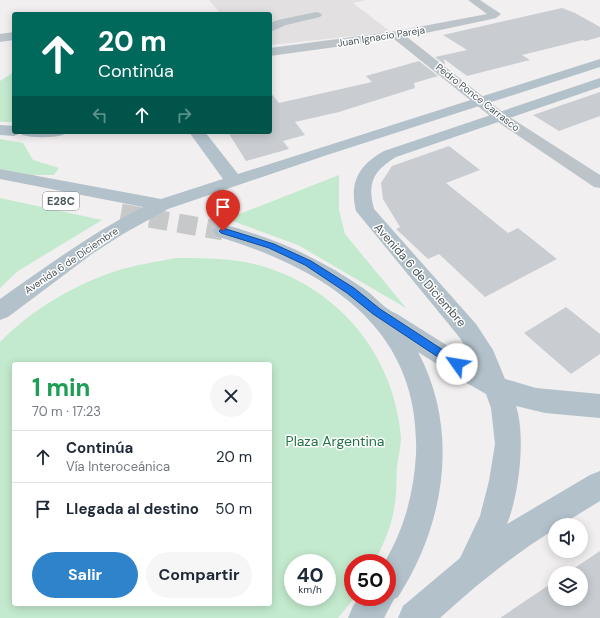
<!DOCTYPE html>
<html lang="es">
<meta charset="utf-8">
<style>
:root{--surface:#fff;--page:#f6f6f7;--text:#1f2937;--muted:#747a83;--line:#e0e1e3;--accent:#2f83cb}
body{margin:0;font-family:"DM Sans",sans-serif;background:var(--page);color:var(--text);height:100vh;display:flex;flex-direction:column;font-size:15px;white-space:nowrap}
*{box-sizing:border-box;margin:0}
p{font-size:13px;color:var(--muted)}
.icon{flex:none;width:22px;height:22px;fill:none;stroke:currentColor;stroke-width:2;stroke-linecap:round;stroke-linejoin:round}
.map{position:relative;flex:1;overflow:hidden}
.side{position:absolute;left:12px;top:362px;width:260px;height:244px;display:flex;flex-direction:column;background:var(--surface);border-radius:4px;box-shadow:0 2px 10px #0003}
.side>*{flex:none}
.guide{position:absolute;left:12px;top:12px;width:260px;height:122px;border-radius:4px;box-shadow:0 2px 10px #0003;background:#00695c;color:#fff;overflow:hidden}
.buttons{position:absolute;left:548px;top:518px;display:grid;gap:8px}
.buttons a{display:grid;place-items:center;width:40px;height:40px;border-radius:50%;background:var(--surface);box-shadow:0 2px 10px #0003;font-size:20px}
.speed{position:absolute;left:284px;top:554px;display:flex;gap:8px;font-size:20px;font-weight:700;text-align:center}
.speed>*{display:grid;place-content:center;width:52px;height:52px;border-radius:50%;background:var(--surface);box-shadow:0 2px 10px #0003;line-height:1}
.speed small{font-size:10px;font-weight:400}
.speed .limit{border:6px solid #d22;background:#fff;color:#111}
.pin{position:absolute;display:grid;place-items:center;width:34px;height:34px;color:#fff;margin:-41px -17px;border-radius:50% 50% 50% 0;rotate:-45deg;box-shadow:0 0 4px #0007}
.pin .icon{rotate:45deg}
.me{position:absolute;width:44px;margin:-22px;rotate:302deg;stroke-linejoin:round;filter:drop-shadow(0 0 3px #0008)}
.turn{display:flex;align-items:center;gap:14px;height:84px;padding:0 20px;font-size:18px}
.turn .icon{width:52px;height:52px;stroke-width:2.5}
.turn b{display:block;font-size:28px;line-height:34px}
.lanes{display:flex;align-items:center;height:38px;padding:0 20px;background:#0003;justify-content:center;gap:20px;direction:ltr}
.lanes .off{opacity:.35}
.round{display:grid;place-items:center;flex:none;width:42px;height:42px;border-radius:21px;background:var(--page)}
.summary{display:flex;align-items:center;justify-content:space-between;height:68px;padding:0 20px}
h1{font-size:24px;font-weight:700;line-height:30px;color:#1e9e55}
.cta{display:flex;gap:8px;margin-top:auto;padding:8px 20px}
.cta a{flex:1;height:46px;border-radius:24px;background:var(--accent);color:#fff;font-size:16px;font-weight:700;line-height:46px;text-align:center}
.cta a+a{background:var(--page);color:var(--text)}
ul{padding:0;list-style:none}
li{display:flex;align-items:center;gap:12px;height:52px;padding:0 20px;border-top:1px solid var(--line)}
li div{flex:1}
li b{display:block;font-size:15px}
li em{font-style:normal}
.map>svg:first-child{display:block}
.education{fill:#e2e0e1}
.green{fill:#c3eace;fill-rule:evenodd}
.building{fill:#c9cdd1}
.lines{fill:none;stroke-linecap:round;stroke-linejoin:round}
.major-tunnel{stroke:#c7c8ca;stroke-width:19;stroke-dasharray:19 10;stroke-linecap:butt}
.minor{fill:#bcc4ca;fill-rule:evenodd}
.major{fill:#b2c1ca;fill-rule:evenodd}
.route{fill:#1a73e8;stroke:#114b97}
.labels{text-anchor:middle;stroke-width:3;stroke-linejoin:round;paint-order:stroke}
.far-street-label{font-size:10px;fill:#49545a;stroke:#fff}
.shield{fill:#fff;stroke:#80878c;stroke-width:1}
.shield-label{font-size:11px;font-weight:bold;fill:#49545a}
.street-label{font-size:12px;fill:#49545a;stroke:#fff}
.near-park-label{font-size:14px;fill:#227343;stroke:#fff}
</style>
<div class="map">
<svg width="600" height="618" viewBox="0 0 600 618">
<rect width="100%" height="100%" fill="#f1efef"/>
<path class="education" d="M209 0H366L353 3 391 32 270 45V14H221Z"/>
<path class="green" d="M14 72V122H1L0 121V81Z
M0 139 23 143 33 160 59 168 54 175H32L0 169Z
M339 175V210L345 234 406 308 298 245 227 219Z
M0 198 102 220 18 271 0 288Z
M176 258C199 258 222 258 245 262 331 279 394 350 401 437 401 447 398 457 397 467 396 481 397 496 394 509 391 528 382 547 374 563H353V597H355L338 618H0V342C30 311 72 286 113 272 134 265 155 262 176 258ZM14 364H270V604H14ZM293 563H327V597H293Z"/>
<path class="building" d="M562 8 575 13 600 27V37L585 41 583 40 522 55 530 60 467 76 444 59 445 65 435 57 467 50 443 35Z
M419 61 438 76 414 83 415 88 339 112 295 122 305 135 283 141 289 149 246 161 228 132H270V92L279 103 372 82 366 76Z
M600 92V116L559 131 533 115Z
M449 146 480 170 446 183 508 233 518 228 557 259 485 297 439 254 428 259 396 229 400 227 383 199 381 183 392 166Z
M566 307 600 334V354L571 374 524 333Z
M600 551V618H500L555 581V599H581V573H567Z"/>
<g class="lines">
<path class="major-tunnel" d="M121 213 223 231"/>
<path class="minor" d="M468 0H480L501 14 496 18 492 19 407 37 505 114 600 175V188L594 187 495 120 394 39 270 56V48L397 31 487 14Z
M316 12 320 13 322 15 320 17 286 25 270 32V23L278 20Z
M14 32V40L0 42V34Z"/>
<path class="major" d="M600 59V67L327 155 168 209 123 234 92 254 8 317 0 320V299C47 266 92 233 143 207L0 179V169L161 199 223 179 189 132H205L238 174Z
M600 78V87L396 157C373 171 367 183 374 209L476 324 493 350 505 379 536 388 600 394V418L545 413 516 406C526 436 519 495 507 524L590 475 600 471V501L561 525H555V529C512 556 477 584 440 618H398L403 606 460 558 480 516 489 481 495 444 491 408 486 394 465 382 418 352C460 431 445 524 398 597L394 599 384 618H348L353 606 360 597H387V563H384C404 530 414 493 416 454 421 327 325 269 216 236L213 231 216 226C227 223 238 229 249 232 290 245 328 264 363 288 375 296 384 309 397 314L475 363 460 338 356 211C349 182 359 165 384 151Z
M0 125 14 126V132H65L63 135C51 138 34 138 22 135L21 133 14 136 0 135Z"/>
</g>
<path class="route" d="M223 228 274 244 311 261 354 288 380 309 460 361 462 364 460 367 457 368 453 367 373 314 347 293 305 265 269 248 221 233 219 231Z"/>
<g class="labels">
<g class="far-street-label">
<text transform="translate(381 36) rotate(-9)" y="4">Juan Ignacio Pareja</text>
<text transform="translate(478 97) rotate(38)" y="4">Pedro Ponce Carrasco</text>
<text transform="translate(71 260) rotate(-34)" y="4">Avenida 6 de Diciembre</text>
</g>
<rect class="shield" x="43" y="192" width="36" height="18" rx="3"/>
<g class="shield-label">
<text x="61" y="205">E28C</text>
</g>
<g class="street-label">
<text transform="translate(420 275) rotate(49)" y="4">Avenida 6 de Diciembre</text>
</g>
<g class="near-park-label">
<text x="335" y="446">Plaza Argentina</text>
</g>
</g>
</svg>
<div class="buttons">
<a><svg class="icon" aria-label="sound" viewBox="0 0 24 24"><path d="M4 9h4l5-4v14l-5-4H4zM17 9q2 3 0 6"/></svg></a>
<a><svg class="icon" aria-label="layers" viewBox="0 0 24 24"><path d="M12 4l9 5-9 5-9-5zM3 14l9 5 9-5"/></svg></a>
</div>
<div class="speed"><div>40<small>km/h</small></div><div class="limit">50</div></div>
<div class="pin" style="left:223px;top:231px;background:#d93025"><svg class="icon" aria-label="arrive" viewBox="0 0 24 24"><path d="M6 21V4h12l-3 4 3 4H6"/></svg></div>
<svg class="me" style="left:457px;top:364px" viewBox="-20 -20 40 40"><circle r="19" fill="#fff"/><path d="M0-13L10 11 0 6-10 11z" fill="#1a73e8"/></svg>
<div class="guide">
<div class="turn"><svg class="icon" aria-label="ahead" viewBox="0 0 24 24"><path d="M12 20V5M6 11l6-6 6 6"/></svg><div><b>20 m</b>Continúa</div></div>
<div class="lanes"><svg class="icon off" aria-label="left" viewBox="0 0 24 24"><path d="M17 20v-9H6M10 6l-5 5 5 5"/></svg><svg class="icon" aria-label="ahead" viewBox="0 0 24 24"><path d="M12 20V5M6 11l6-6 6 6"/></svg><svg class="icon off" aria-label="right" viewBox="0 0 24 24"><path d="M7 20v-9h11M14 6l5 5-5 5"/></svg></div>
</div>
<section class="side">
<div class="summary"><div><h1>1 min</h1><p>70 m · 17:23</p></div><a class="round"><svg class="icon" aria-label="close" viewBox="0 0 24 24"><path d="M6 6l12 12M18 6L6 18"/></svg></a></div>
<ul>
<li><svg class="icon" aria-label="ahead" viewBox="0 0 24 24"><path d="M12 20V5M6 11l6-6 6 6"/></svg><div><b>Continúa</b><p>Vía Interoceánica</p></div><em>20 m</em></li>
<li><svg class="icon" aria-label="arrive" viewBox="0 0 24 24"><path d="M6 21V4h12l-3 4 3 4H6"/></svg><div><b>Llegada al destino</b></div><em>50 m</em></li>
</ul>
<div class="cta"><a>Salir</a><a>Compartir</a></div>
</section>
</div>
